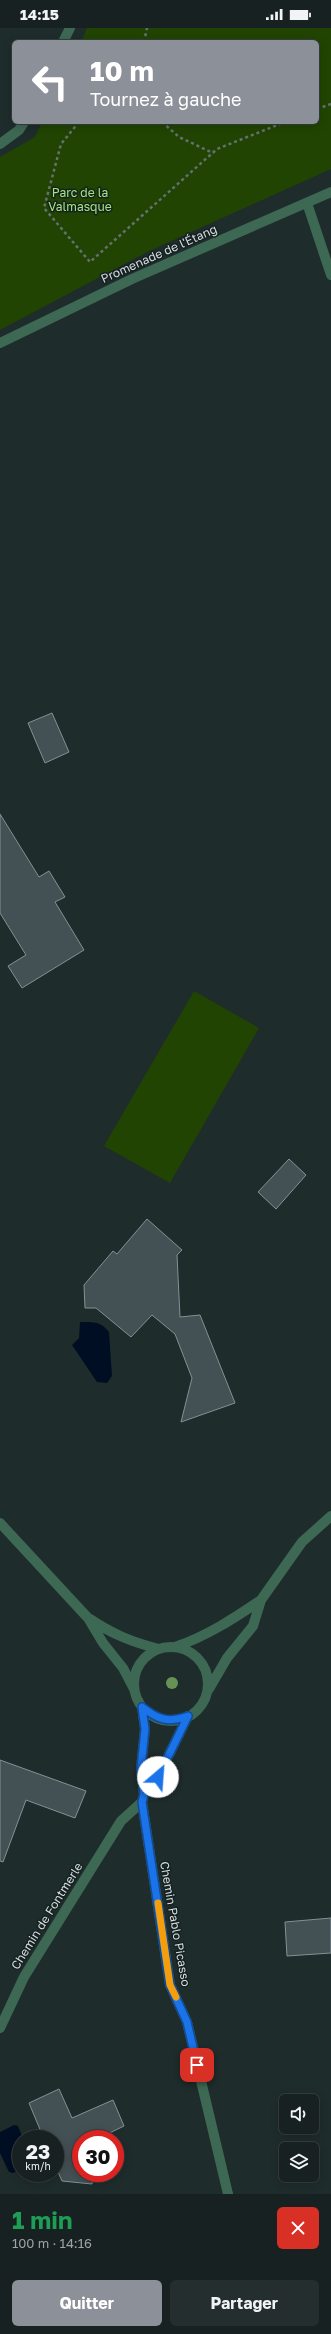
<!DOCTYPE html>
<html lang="fr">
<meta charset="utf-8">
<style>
:root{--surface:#172121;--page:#242e2e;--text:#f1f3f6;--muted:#9ea3a5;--line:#363e3f;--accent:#8c9099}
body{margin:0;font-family:"Golos Text",sans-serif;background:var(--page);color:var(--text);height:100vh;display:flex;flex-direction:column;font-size:15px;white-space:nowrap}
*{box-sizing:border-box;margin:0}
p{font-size:13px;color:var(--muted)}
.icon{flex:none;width:22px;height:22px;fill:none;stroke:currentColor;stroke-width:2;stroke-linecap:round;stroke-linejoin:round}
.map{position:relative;height:2166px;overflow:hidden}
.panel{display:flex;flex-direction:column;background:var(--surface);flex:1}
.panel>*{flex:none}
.guide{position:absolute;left:12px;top:12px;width:307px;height:84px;border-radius:6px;box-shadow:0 2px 10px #0003,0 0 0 1px var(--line);background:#8c9099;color:#fff;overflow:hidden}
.tools{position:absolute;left:279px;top:2066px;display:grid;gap:8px}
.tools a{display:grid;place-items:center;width:40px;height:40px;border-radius:6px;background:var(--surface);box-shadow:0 2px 10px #0003,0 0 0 1px var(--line);font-size:20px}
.speed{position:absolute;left:12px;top:2102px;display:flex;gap:8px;font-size:20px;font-weight:700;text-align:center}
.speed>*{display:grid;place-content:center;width:52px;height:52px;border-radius:50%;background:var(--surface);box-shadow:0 2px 10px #0003,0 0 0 1px var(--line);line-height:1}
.speed small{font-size:10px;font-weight:400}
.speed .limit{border:6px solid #d22;background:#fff;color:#111}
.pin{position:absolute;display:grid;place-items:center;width:34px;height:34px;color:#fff;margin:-17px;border-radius:8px;box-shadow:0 2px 6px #0006}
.me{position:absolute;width:44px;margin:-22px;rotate:27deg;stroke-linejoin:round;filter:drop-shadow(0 0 3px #0008)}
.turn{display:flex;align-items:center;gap:14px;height:84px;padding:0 12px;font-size:18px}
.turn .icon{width:52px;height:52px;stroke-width:2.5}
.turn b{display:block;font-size:28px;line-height:34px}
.round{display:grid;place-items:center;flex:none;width:42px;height:42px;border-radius:6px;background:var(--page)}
.overview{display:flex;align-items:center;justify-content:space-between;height:68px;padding:0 12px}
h1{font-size:24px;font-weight:700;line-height:30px;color:#1e9e55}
.button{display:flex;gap:8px;margin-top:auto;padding:8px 12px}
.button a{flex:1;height:46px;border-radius:6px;background:var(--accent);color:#fff;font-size:16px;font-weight:700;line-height:46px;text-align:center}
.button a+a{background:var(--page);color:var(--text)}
.status{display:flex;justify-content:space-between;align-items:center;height:28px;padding:0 20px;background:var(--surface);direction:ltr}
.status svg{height:11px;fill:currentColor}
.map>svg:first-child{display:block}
.green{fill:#214402}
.water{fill:#000e23}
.building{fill:#435054;stroke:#849196}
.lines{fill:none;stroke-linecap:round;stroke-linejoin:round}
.path{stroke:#657070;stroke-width:2.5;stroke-dasharray:3 3;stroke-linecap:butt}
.lane{stroke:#3d6854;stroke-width:10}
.street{stroke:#3d6854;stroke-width:10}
.tree{fill:#679256}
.route-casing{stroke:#114b97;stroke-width:10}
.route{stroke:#1a73e8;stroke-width:7}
.slow{stroke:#f59e0b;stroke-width:7}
.labels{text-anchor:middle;stroke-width:3;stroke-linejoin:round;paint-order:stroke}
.park-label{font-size:12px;fill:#a2e679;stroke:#162222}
.street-label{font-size:12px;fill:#d6dede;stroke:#162222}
</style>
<div class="status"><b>14:15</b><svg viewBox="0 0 49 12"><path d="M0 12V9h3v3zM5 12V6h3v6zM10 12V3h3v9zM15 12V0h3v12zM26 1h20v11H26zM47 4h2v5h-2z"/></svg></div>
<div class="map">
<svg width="331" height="2166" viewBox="0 0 331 2166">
<rect width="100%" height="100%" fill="#1f2c2c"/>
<path class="green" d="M87 0H331V141L147 224 0 302V129L35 109 42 94H317V14H81Z
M194 963 259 1000 170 1155 104 1118Z"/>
<path class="water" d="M80 1294C92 1294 101 1293 109 1304L112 1348 107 1355 97 1354 72 1317 79 1310Z
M14 2097 18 2098 23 2111H21V2141L13 2145 9 2144 0 2125V2104Z"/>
<path class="building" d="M52 685 69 724 45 735 28 695Z
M0 786 39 849 49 843 65 869 55 874 84 922 22 960 8 938 26 927 0 885Z
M289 1131 306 1147 276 1181 258 1164Z
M147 1191 182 1222 177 1227 180 1289 200 1287 235 1375 181 1394 192 1350 175 1306 152 1287 131 1309 96 1280H85L84 1257 113 1223 117 1226Z
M0 1732 86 1763 75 1790 26 1772 3 1834 0 1833Z
M331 1890V1925L287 1928 285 1894Z
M59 2061 72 2090 113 2072 124 2098 97 2111H81V2145H93L92 2156 62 2153 55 2137V2111H44L29 2075Z"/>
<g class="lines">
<path class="path" d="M144 14 147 0
M317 81 331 76
M79 94 61 116 44 180 90 234 217 121 285 94
M162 94 179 109 213 125"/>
<path class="lane" d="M307 175 331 247"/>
<path class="street" d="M63 14 70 0
M0 116 19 102 24 94
M0 315 132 251 331 164
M0 1495 88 1590 103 1615 123 1640 134 1661
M90 1591C112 1606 132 1614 159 1621
M175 1619C207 1608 233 1591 261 1572
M134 1656a37 37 0 1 1 74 0a37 37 0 1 1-74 0Z
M209 1661 227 1630 253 1598 261 1572 302 1514 331 1488
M142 1679 145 1701 141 1740 144 1767 142 1774 170 1957 187 1994 228 2166
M144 1767 158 1749 188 1688
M0 2000 24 1949 121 1793 142 1774"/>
</g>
<circle class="tree" cx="172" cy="1655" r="6"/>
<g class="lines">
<defs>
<path id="route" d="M158 1749 188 1688C169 1695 158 1692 142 1679L145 1701 141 1740 144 1767 142 1774 170 1957 187 1994 197 2037"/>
</defs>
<use href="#route" class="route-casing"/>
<use href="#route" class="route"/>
<path class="slow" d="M158 1875 170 1957 176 1969"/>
</g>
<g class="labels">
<g class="park-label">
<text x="80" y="169">Parc de la<tspan x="80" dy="14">Valmasque</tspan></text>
</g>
<g class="street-label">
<text transform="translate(159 226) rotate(-24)" y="4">Promenade de l'Étang</text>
<text transform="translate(47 1888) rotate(-58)" y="4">Chemin de Fontmerle</text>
<text transform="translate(175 1896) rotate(80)" y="4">Chemin Pablo Picasso</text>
</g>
</g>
</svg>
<div class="tools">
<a><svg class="icon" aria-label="sound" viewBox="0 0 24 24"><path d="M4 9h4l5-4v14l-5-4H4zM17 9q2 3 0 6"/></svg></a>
<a><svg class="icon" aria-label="layers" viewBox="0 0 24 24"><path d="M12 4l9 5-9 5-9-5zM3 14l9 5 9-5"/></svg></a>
</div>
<div class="speed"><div>23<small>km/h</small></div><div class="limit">30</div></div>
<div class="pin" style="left:197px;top:2037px;background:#d93025"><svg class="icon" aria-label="arrive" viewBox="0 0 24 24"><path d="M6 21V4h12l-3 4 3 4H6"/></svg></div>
<svg class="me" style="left:158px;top:1749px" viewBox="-20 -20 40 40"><circle r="19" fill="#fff"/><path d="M0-13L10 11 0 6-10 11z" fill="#1a73e8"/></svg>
<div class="guide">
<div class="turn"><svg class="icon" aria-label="left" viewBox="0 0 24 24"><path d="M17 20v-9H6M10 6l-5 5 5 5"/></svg><div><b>10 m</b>Tournez à gauche</div></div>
</div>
</div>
<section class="panel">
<div class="overview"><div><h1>1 min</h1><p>100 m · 14:16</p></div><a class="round" style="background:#d93025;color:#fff"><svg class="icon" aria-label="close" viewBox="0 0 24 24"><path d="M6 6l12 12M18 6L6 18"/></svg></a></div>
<div class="button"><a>Quitter</a><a>Partager</a></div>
</section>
